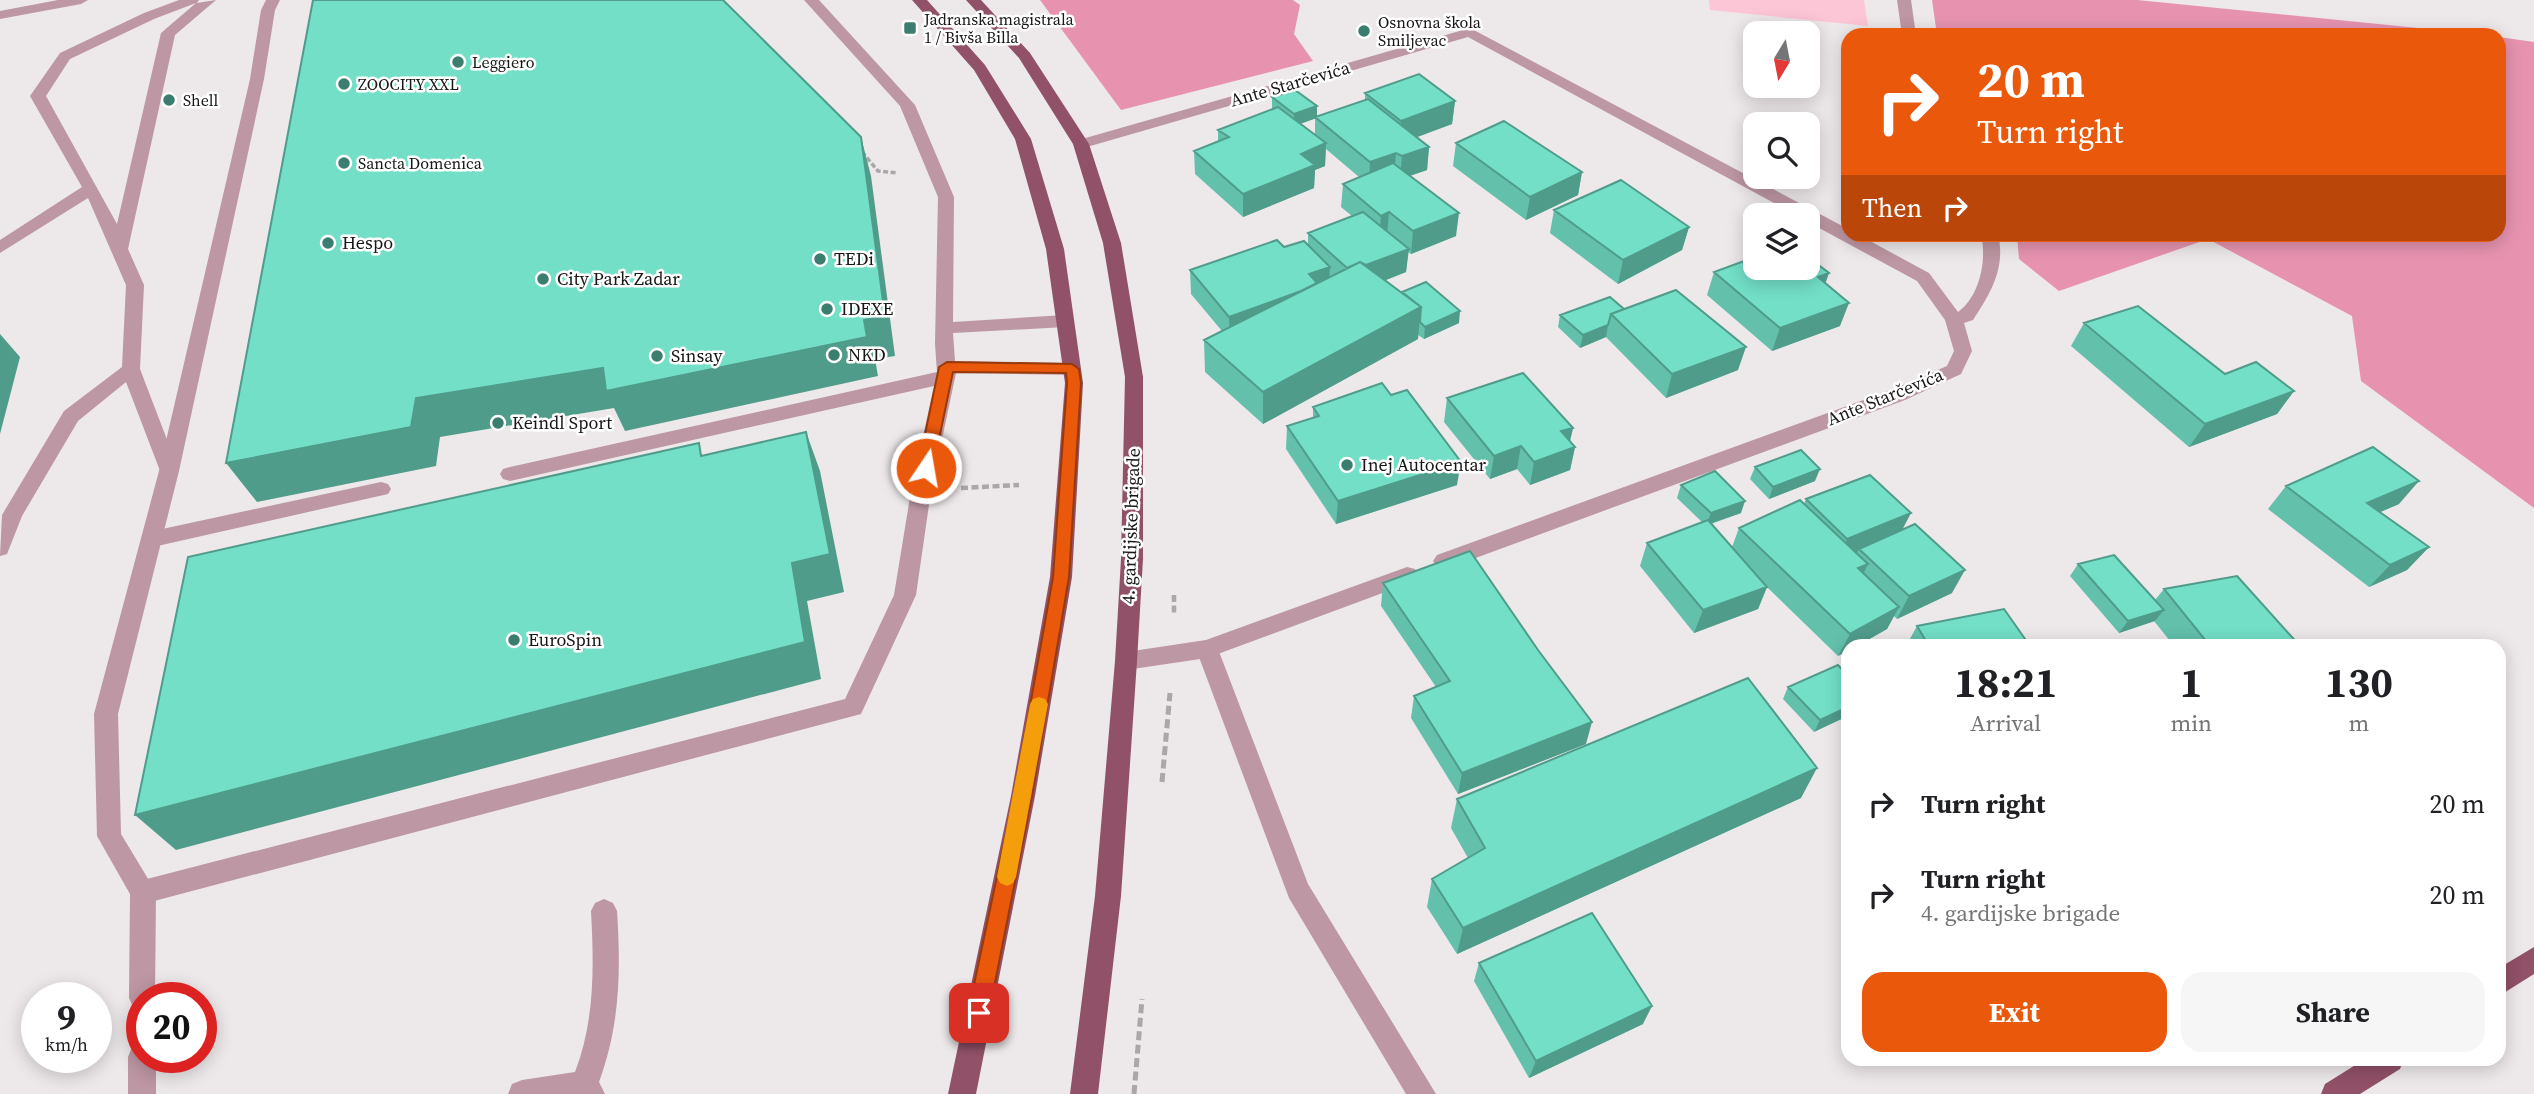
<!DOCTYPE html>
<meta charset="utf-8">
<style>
:root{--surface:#fff;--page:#f6f6f6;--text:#202124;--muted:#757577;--accent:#ea580c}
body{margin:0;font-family:"Source Serif 4",serif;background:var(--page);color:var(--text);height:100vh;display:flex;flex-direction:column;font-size:26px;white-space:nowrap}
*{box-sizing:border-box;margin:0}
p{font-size:23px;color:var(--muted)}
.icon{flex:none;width:38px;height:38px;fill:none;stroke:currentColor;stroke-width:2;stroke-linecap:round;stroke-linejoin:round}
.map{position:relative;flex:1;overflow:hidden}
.drawer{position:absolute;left:1841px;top:639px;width:665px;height:427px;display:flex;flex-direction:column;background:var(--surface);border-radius:21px;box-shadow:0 4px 18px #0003}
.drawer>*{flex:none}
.banner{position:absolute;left:1841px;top:28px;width:665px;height:214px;border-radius:21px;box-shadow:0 4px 18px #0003;background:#ea580c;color:#fff;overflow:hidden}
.needle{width:46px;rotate:190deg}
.buttons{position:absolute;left:1743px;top:21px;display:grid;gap:14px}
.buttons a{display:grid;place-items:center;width:77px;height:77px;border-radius:14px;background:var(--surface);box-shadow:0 4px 18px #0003;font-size:35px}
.speed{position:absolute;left:21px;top:982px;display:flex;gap:14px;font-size:35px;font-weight:700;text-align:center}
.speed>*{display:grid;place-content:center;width:91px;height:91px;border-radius:50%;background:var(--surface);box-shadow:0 4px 18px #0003;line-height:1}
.speed small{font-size:18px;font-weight:400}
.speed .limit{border:10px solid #d22;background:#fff;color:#111}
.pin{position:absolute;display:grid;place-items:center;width:60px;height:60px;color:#fff;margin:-30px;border-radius:14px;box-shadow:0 4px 10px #0006}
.me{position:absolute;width:77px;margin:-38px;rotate:12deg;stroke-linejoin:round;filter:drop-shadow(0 0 5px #0008)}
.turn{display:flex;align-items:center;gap:24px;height:147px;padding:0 21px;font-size:32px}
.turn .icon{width:91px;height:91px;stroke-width:2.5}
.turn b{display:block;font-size:49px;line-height:60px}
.then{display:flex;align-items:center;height:66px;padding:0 21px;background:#0003;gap:14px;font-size:26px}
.eta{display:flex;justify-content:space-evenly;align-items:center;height:119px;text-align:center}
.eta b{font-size:42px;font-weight:700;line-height:49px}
.action{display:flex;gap:14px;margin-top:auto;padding:14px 21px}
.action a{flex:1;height:80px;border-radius:21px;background:var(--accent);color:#fff;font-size:28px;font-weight:700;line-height:80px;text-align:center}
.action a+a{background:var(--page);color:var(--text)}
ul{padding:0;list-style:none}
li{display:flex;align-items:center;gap:21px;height:91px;padding:0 21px}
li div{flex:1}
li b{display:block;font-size:26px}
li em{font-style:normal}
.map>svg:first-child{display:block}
.green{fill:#fdc6d7}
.forest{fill:#e793b0}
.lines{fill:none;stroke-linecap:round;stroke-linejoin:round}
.path-far2{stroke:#aba7a9;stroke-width:3.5;stroke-dasharray:5 2.5;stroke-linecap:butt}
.path-far1{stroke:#aba7a9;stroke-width:4.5;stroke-dasharray:7 3.5;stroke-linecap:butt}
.path{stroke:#aba7a9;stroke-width:5;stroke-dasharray:9 4.5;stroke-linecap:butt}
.service{fill:#bd97a3;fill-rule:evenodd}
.minor{fill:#bd97a3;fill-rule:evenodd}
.primary{fill:#915168;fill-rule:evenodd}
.wall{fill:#63c0ab;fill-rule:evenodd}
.shaded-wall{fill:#509c8b}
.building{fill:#73dfc7;stroke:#509c8b;stroke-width:2}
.route{fill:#ea580c;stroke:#983908;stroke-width:2}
.slow{fill:#f59e0b}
.poi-dot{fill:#3b7d6f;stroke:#fff;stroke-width:2.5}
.labels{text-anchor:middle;stroke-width:5;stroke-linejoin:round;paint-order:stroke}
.far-poi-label{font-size:16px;fill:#181617;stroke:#fff;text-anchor:start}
.street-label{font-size:18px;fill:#181617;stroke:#fff}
.poi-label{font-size:18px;fill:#181617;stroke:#fff;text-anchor:start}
</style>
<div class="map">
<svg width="2534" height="1094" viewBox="0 0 2534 1094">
<rect width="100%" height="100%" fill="#ede8ea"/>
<path class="green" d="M1709 0H1864L1868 26 1710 10Z"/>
<path class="forest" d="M1040 0H1293L1300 5 1294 34 1313 61 1121 110Z
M1932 0H2137L2488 35H1937Z
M2499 37 2534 42V508L2361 381 2352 316 2208 239 2059 291 2019 259 2017 235 2499 234Z"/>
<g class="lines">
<path class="path-far2" d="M862 152 878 171 897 173"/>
<path class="path-far1" d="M961 488 1019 485
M1174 595V614"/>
<path class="path" d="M1162 782 1170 693
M1134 1094 1142 999"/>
<path class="service" d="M58 0H88L81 4 0 19V11Z
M179 0H199L197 3 216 0 175 35 128 249 144 285 140 369 179 471 176 476 169 478 162 476 126 382 78 421 22 516 7 554 0 556 2 515 64 411 122 367 126 285 88 198 0 253V240L82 187 30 96 60 53 144 13ZM196 3 161 33 117 224 46 96 70 59 154 19Z
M804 0H819L915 105 954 197 953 322 1065 315 1074 321 1065 327 953 333 955 361 1072 363 1079 365 1081 369 1079 373 1072 375 956 373 931 491 916 595 861 714 143 904 134 900 130 892 134 884 143 880 845 699 894 595 911 491 934 386 510 481 503 479 500 474 503 469 510 467 937 372 935 344 938 197 900 106Z
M381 482 388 484 391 489 388 494 153 547 146 545 143 539 146 533 153 531Z
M1207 640 1215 643 1218 649 1308 884 1436 1094H1406L1289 898 1196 649 1199 643Z
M604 899 613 903 617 911C621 971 620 1025 599 1082L605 1094H508L512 1084 522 1080 575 1072C595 1020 594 966 591 911L595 903Z"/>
<path class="minor" d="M266 0H280L275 10 264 79 179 471 118 714 121 834 156 892 155 998H142V1011L133 1007 129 998 130 894 97 836 94 714 159 471 250 79 261 10Z
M1897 0H1911L1916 35H1902Z
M1470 28 1848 229V234H1857L1929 273 1958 312C1980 296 1987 260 1981 234H1998C2006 267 1991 293 1973 320L1964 323 1972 351 1961 374 1905 400 1451 567 1444 569 1437 567 1433 561 1437 555 1891 390 1947 366 1954 351 1945 320 1917 281 1808 222V215H1796L1468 37 1087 147H1075L1073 144 1075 141Z
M1407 567 1415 569 1418 575 1415 581 1207 658 1126 670 1118 667 1115 661 1118 655 1126 652 1206 640Z
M142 1043V1057H156V1094H128V1057L132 1047Z"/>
<path class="primary" d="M912 0H927L985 65 1031 139 1064 249 1083 383 1072 577 1035 796 976 1094H948L1011 796 1050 577 1065 383 1046 249 1015 139 974 70Z
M966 0H981L1030 53 1089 144 1121 243 1143 377V559L1137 661 1121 896 1098 1094H1070L1095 896 1115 661 1121 559 1125 377 1103 243 1073 144 1019 58Z
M2534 947V974L2499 996V968Z
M2365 1059H2404L2400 1069 2360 1094H2321L2325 1084Z"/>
</g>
<path class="wall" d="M1365 93 1455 101 1452 124 1416 137 1429 147 1427 170 1410 176 1456 236 1411 254 1408 252 1406 272 1386 280 1402 292 1459 323 1424 339 1418 335V339L1263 424 1205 372 1204 340 1222 331 1191 294 1190 270 1284 247 1308 245V233L1352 216 1341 207 1343 184 1359 177 1326 149 1325 166 1315 170 1314 188 1243 217 1195 174 1194 151 1218 141V130L1272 109V97L1317 116 1365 100ZM1315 118V135L1300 124Z
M1456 143 1582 172 1578 195 1526 220 1453 166Z
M1554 210 1689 227 1682 250 1618 284 1550 233Z
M1714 272 1829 273 1825 283 1840 326 1772 351 1707 295Z
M1624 309 1738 370 1666 398 1606 337 1580 348 1558 327 1560 315Z
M2084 323 2225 374 2294 391 2277 414 2189 447 2071 346Z
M1447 398 1573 428 1570 441 1575 447 1570 470 1530 485 1517 469 1490 479 1444 422Z
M1313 407 1457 485 1336 524 1286 449 1287 426 1313 418Z
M1755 467 1815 481 1769 499 1750 479Z
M1681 485 1741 513 1711 524 1732 547 1739 528 1804 504 1806 499 1902 530 1952 593 1897 619 1894 616 1887 629 1857 646H1848L1838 656 1767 587 1758 609 1694 633 1640 566 1647 543 1702 522 1677 498Z
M2286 486 2399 504 2380 512 2429 547 2407 570 2369 587 2268 509Z
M2078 564 2155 600 2164 589 2300 646H2174L2154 621 2119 633 2070 576Z
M1383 583 1586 744 1458 794 1411 718 1414 696 1436 687 1381 606Z
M1917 626 2030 646H1906Z
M1848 676 1814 732 1783 699 1788 687Z
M1801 798 1457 954 1427 907 1432 879 1468 858 1451 828 1457 799Z
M1479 963 1643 1024 1529 1078 1474 981Z"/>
<path class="shaded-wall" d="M1455 101 1452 124 1399 144 1401 121Z
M1317 106V118L1294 126V114Z
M861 137 871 176 895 356 875 359 878 376 625 431 614 408 440 437 436 466 257 502 226 463 416 398 864 320Z
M1326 143 1325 166 1315 170 1314 188 1243 217V194L1301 154Z
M1429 147 1427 170 1400 179 1402 156Z
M1396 153 1394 176 1369 185 1370 162Z
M1582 172 1578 195 1526 220 1530 197Z
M1389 212 1387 236 1379 239 1381 216Z
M1459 213 1456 236 1411 254 1413 231Z
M1689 227 1682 250 1618 284 1623 260Z
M1409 249 1406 272 1348 295 1350 271Z
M1330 267 1329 290 1230 340 1229 317 1309 274Z
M1829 273 1821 296 1818 277Z
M1849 303 1840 326 1772 351 1780 328Z
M1421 307 1418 339 1263 424V392Z
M1460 311 1459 323 1424 339 1425 327Z
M1608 325 1606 337 1580 348 1583 335Z
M0 334 20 357 0 434Z
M1746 347 1738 370 1666 398 1672 374Z
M2294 391 2277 414 2189 447 2205 424Z
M1573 428 1568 449 1575 447 1570 470 1530 485 1534 462 1561 431Z
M806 432 820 471 844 592 807 601 821 679 176 850 135 815 792 563Z
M1521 446 1517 469 1490 479 1494 456Z
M1461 462 1457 485 1336 524 1338 501Z
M1820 469 1815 481 1769 499 1773 487Z
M2419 481 2399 504 2348 526 2367 503Z
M1745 501 1741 513 1706 525 1711 513Z
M1911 513 1899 536 1859 549 1857 553 1836 561 1847 539Z
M2429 547 2407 570 2369 587 2390 565Z
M1868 564 1857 587 1858 568Z
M1965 570 1952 593 1897 619 1909 596Z
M1767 587 1758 609 1694 633 1703 610Z
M1899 607 1887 629 1857 646H1848V651L1838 656 1850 634Z
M2164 610 2155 621 2119 633 2128 621Z
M1848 707V716L1814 732 1820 720Z
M1592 722 1586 744 1458 794 1462 773Z
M1817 768 1801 798 1457 954 1463 928Z
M1652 1006 1643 1024 1529 1078 1536 1061Z"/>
<path class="building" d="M313 0H723L861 137 885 316 864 320 867 337 606 391 603 368 416 398 411 427 226 463Z
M1419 74 1455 101 1401 121 1365 93Z
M1295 90 1317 106 1294 114 1272 97Z
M1368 99 1429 147 1402 156 1396 153 1370 162 1315 117Z
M1278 107 1326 143 1301 154 1315 165 1243 194 1194 151 1229 137 1218 130Z
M1504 121 1582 172 1530 197 1456 143Z
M1393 163 1459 213 1413 231 1389 212 1381 216 1343 184Z
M1621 180 1689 227 1623 260 1554 210Z
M1363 212 1409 249 1366 265 1360 262 1347 268 1308 233Z
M1277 240 1284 247 1304 241 1330 267 1309 274 1317 283 1301 291 1229 317 1190 270Z
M1755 257V268H1808V257L1829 273 1818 277 1849 303 1780 328 1714 272Z
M1360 262 1421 307 1263 392 1204 340Z
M1426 282 1460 311 1425 327 1420 322 1421 307 1402 292Z
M1676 290 1746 347 1672 374 1611 314Z
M1610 297 1624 309 1611 314 1608 325 1583 335 1560 315Z
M2138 306 2225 374 2256 362 2294 391 2205 424 2084 323Z
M1523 373 1573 428 1561 431 1575 447 1534 462 1521 446 1494 456 1447 398Z
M1382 383 1391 395 1407 390 1461 462 1338 501 1287 426 1319 416 1313 407Z
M806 432 830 554 792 563 805 642 135 815 188 557 699 443 701 456Z
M2373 447 2419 481 2367 503 2429 547 2390 565 2286 486Z
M1801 450 1820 469 1773 487 1755 467Z
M1715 471 1745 501 1711 513 1681 485Z
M1870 475 1911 513 1847 539 1806 499Z
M1800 500 1868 564 1858 568 1899 607 1850 634 1739 528Z
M1708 520 1767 587 1703 610 1647 543Z
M1915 524 1965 570 1909 596 1859 549Z
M1470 551 1538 650 1592 722 1462 773 1414 696 1450 681 1383 583Z
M2114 555 2164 610 2128 621 2078 564Z
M2237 576 2300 646H2210L2164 589Z
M2004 609 2030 646H1929L1917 626Z
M1838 665 1848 676V707L1820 720 1788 687Z
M1748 678 1817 768 1463 928 1432 879 1485 848 1457 799Z
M1592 913 1652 1006 1536 1061 1479 963Z"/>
<path class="route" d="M947 362 1072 364 1079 369 1081 383 1069 577 1032 796 989 1013 986 1020 979 1023 971 1020 968 1013 1014 796 1053 577 1067 383 1066 373 953 372 933 468 926 473 918 468 939 367Z"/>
<path class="slow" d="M1039 697 1045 699 1048 704 1016 877 1013 883 1007 886 1000 883 997 877 1030 704 1033 699Z"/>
<g class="poi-dot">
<rect x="903" y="21" width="14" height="14" rx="3.5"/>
<circle cx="1364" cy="31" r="7"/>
<circle cx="458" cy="62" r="7"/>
<circle cx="344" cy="84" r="7"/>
<circle cx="169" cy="100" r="7"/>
<circle cx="344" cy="163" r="7"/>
<circle cx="328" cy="243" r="7"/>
<circle cx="820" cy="259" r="7"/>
<circle cx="543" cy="279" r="7"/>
<circle cx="827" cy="309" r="7"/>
<circle cx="834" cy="355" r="7"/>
<circle cx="657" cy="356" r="7"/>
<circle cx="498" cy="423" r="7"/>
<circle cx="1347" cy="465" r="7"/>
<circle cx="514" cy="640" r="7"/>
</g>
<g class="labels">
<g class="far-poi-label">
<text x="924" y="25">Jadranska magistrala<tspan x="924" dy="18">1 / Bivša Billa</tspan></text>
<text x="1378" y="28">Osnovna škola<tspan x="1378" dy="18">Smiljevac</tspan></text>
<text x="472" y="68">Leggiero</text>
<text x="358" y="90">ZOOCITY XXL</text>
<text x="183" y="106">Shell</text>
<text x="358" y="169">Sancta Domenica</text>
</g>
<g class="street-label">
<text transform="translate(1290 84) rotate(-16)" y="6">Ante Starčevića</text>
<text transform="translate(1885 397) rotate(-22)" y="6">Ante Starčevića</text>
<text transform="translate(1131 526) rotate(-88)" y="6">4. gardijske brigade</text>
</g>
<g class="poi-label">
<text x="342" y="249">Hespo</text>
<text x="834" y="265">TEDi</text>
<text x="557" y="285">City Park Zadar</text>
<text x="841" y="315">IDEXE</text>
<text x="848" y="361">NKD</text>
<text x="671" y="362">Sinsay</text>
<text x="512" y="429">Keindl Sport</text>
<text x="1361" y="471">Inej Autocentar</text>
<text x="528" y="646">EuroSpin</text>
</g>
</g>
</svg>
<div class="buttons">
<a><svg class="needle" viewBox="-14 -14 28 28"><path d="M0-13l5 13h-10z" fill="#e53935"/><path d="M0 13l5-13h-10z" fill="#757577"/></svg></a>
<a><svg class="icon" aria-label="search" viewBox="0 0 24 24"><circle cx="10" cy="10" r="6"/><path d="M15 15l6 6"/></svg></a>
<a><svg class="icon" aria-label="layers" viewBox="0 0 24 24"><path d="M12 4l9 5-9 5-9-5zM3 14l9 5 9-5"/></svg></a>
</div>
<div class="speed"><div>9<small>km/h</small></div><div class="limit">20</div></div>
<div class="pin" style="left:979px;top:1013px;background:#d93025"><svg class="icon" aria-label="arrive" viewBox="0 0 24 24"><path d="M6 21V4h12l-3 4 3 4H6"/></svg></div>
<svg class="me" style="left:926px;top:468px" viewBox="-20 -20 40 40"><circle r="17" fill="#ea580c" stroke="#fff" stroke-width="3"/><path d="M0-11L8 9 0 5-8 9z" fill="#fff"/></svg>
<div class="banner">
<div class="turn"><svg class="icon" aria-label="right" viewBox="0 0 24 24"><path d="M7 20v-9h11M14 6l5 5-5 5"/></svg><div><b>20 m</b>Turn right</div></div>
<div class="then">Then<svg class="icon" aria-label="right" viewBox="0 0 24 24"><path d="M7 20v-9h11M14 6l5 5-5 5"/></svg></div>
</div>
<section class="drawer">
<div class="eta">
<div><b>18:21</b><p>Arrival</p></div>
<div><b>1</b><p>min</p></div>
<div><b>130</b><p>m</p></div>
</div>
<ul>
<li><svg class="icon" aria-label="right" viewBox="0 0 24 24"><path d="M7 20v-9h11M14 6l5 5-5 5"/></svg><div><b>Turn right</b></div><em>20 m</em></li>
<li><svg class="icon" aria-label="right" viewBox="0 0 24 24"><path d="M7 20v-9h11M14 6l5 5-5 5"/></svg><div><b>Turn right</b><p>4. gardijske brigade</p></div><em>20 m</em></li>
</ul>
<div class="action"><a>Exit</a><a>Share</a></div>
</section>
</div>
